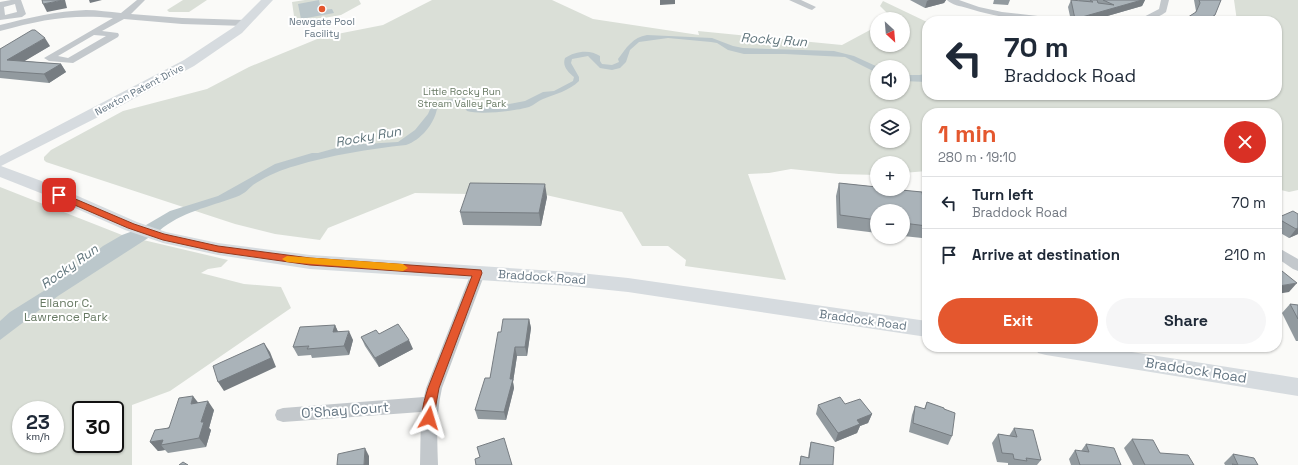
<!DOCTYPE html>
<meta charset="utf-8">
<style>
:root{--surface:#fff;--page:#f6f6f7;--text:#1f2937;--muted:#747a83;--line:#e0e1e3;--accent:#e4572e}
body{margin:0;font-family:"Space Grotesk",sans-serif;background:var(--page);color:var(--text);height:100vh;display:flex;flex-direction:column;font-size:15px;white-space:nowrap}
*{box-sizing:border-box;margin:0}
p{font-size:13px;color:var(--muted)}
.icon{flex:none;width:22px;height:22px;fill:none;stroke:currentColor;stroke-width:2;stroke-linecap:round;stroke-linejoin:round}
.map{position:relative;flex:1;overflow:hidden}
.details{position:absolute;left:922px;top:108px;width:360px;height:244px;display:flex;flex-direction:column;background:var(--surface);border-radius:16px;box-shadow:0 1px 3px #0004}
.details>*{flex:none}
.banner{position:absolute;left:922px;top:16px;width:360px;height:84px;border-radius:16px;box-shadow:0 1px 3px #0004;background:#fff;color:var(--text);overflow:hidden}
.needle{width:26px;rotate:154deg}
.buttons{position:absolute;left:870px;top:12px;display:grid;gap:8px}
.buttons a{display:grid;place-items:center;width:40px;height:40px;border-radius:50%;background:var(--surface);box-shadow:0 1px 3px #0004;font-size:20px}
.speed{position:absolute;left:12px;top:401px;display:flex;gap:8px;font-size:20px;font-weight:700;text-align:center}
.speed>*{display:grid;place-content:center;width:52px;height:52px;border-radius:50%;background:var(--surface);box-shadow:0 1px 3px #0004;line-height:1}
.speed small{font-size:10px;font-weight:400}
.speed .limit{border:2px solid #111;border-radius:6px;background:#fff;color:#111}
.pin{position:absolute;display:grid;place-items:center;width:34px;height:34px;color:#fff;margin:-17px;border-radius:8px;box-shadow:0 2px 6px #0006}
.me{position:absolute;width:44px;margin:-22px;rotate:7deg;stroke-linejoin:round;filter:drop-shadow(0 0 3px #0008)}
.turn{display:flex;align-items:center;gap:14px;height:84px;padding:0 16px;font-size:18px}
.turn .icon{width:52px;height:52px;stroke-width:2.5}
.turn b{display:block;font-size:28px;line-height:34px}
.round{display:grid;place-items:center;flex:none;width:42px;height:42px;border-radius:21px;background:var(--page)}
.overview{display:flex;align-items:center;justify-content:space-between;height:68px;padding:0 16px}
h1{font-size:24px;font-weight:700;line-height:30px;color:var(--accent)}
.button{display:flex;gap:8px;margin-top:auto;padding:8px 16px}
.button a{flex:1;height:46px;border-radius:24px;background:var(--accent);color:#fff;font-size:16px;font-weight:700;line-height:46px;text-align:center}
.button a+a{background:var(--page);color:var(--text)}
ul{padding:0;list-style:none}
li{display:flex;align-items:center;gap:12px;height:52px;padding:0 16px;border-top:1px solid var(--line)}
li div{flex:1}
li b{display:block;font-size:15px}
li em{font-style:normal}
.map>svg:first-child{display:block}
.green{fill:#dadfd7;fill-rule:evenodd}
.water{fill:#bbc7cb}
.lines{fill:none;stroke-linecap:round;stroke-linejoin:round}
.street{fill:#c3c8cc;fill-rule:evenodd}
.secondary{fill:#d6dbdf;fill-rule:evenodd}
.wall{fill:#929a9f}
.shaded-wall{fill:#777d82}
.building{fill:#aab3b9;stroke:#777d82}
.route{fill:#e4572e;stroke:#94391e}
.slow{fill:#f59e0b}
.poi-dot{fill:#e4572e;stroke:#fff;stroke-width:1.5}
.labels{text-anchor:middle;stroke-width:4;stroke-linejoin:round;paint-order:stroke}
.far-poi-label{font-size:10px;fill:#657683;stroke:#fff}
.far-street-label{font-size:10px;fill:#657683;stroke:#fff}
.far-park-label{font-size:10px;fill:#687a64;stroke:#fff}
.street-label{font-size:12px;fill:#657683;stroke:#fff}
.park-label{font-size:12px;fill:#687a64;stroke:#fff}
.water-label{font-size:13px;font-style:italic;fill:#60757c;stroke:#fff}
.near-street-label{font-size:14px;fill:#657683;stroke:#fff}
</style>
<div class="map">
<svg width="1298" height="465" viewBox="0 0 1298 465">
<rect width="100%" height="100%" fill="#fafaf8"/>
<path class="green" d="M183 0H207L189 12H169L167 10Z
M305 0H359L361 4 341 15 295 23 292 2Z
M432 0H552L593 19 699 35 698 31 842 45 870 30 877 24V45H903V19H883L888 14 880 6 883 1 927 22V95H1277V21H1237L1234 0H1298V190L1289 192 1277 189V113H927V171L903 173V163H877V175L839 174 791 169 769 173 748 174 786 280 685 266 686 260 668 246H642L622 212 528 191 468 194 415 193 328 228 320 240 275 234 235 224 46 162 44 160V157L51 150 123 111 207 89 249 67 322 37 383 25ZM877 67H903V93H877ZM877 115H903V141H877Z
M0 187 122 235 228 260 221 267 208 269 201 273 244 284 281 287 291 308 170 391 132 405V465H0ZM21 410H55V444H21ZM81 410H115V444H81Z"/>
<path class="water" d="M319 0 321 10 332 9 334 13 301 19 298 4Z
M647 35 712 38 733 46 743 48 834 51 854 56 878 67H877V73L845 57 785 54H744L728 50 717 43 711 42 668 38 639 42 630 50 626 62 620 68 612 70 600 68 588 56 572 59 571 63 579 77V81C569 91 555 94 543 99 538 101 534 105 529 107 516 111 480 115 467 111L464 107C456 103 445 105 437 109 434 124 421 140 406 145 369 149 331 155 295 166 283 169 267 176 256 183 248 188 247 193 236 197 209 207 181 212 159 231L58 296 0 340V321L10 312 50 287 103 246 122 235 141 228 170 211 218 196 275 164 312 153H318L347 145 398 142 415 130 428 114 431 107 445 100 465 98 487 107H494L525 101 543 92 554 91 573 81 574 77C568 72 562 66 565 58 575 51 590 49 600 56V61L602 64 612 65 619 62 618 59C626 48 633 37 647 35Z
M927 73V82L903 81V75H920Z"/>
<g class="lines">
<path class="street" d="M11 0H21L26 14 22 17 0 20V2ZM15 4 17 12 5 15 4 7Z
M137 0H145L131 14 182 18 245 20 249 23 245 26 182 24 124 19 102 31 118 33 119 35 118 37 73 63 49 61 44 58 113 18C70 14 41 20 0 31V25C28 18 57 11 86 10 98 10 109 12 121 13ZM94 35 106 36 68 58 58 56Z
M789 0H801L816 7 812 10 809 9Z
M947 0H959L979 7 1002 12 1055 18 1059 21C1027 21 997 18 967 8 960 6 952 5 947 0Z
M1161 0H1169L1166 12C1156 19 1148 21 1136 21L1159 9Z
M1277 247 1298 259V271L1293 269 1277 258Z
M478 268 483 270 485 273 442 388C436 414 437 439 438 465H420L421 412 283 422 277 420 275 415 277 410 283 408 424 397 426 388 471 273 473 270Z"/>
<path class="secondary" d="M261 0H273L242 33 194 66 124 104 1 166 55 186 137 222 166 232 218 243 310 255 570 272 628 278 927 321V337L628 292 570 286 310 269 218 255 163 243 125 230 43 194 0 177V156L184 60 234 27Z
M1035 347H1100L1298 378V396L1046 355 1038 353Z"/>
</g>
<path class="wall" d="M910 0H946L944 3 925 8Z
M994 0H1010L1008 5 993 4Z
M1071 0 1079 1V0H1145L1142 6 1090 21H1071L1068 7Z
M1194 0H1221L1195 13 1196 11Z
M50 46 24 61 61 64 66 72 49 83 0 78V49Z
M839 183 877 187V189H891L922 192 927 226 922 238 903 236V211H877V233L837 228 836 196Z
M547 197 541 226 463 225 460 212Z
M1298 214V234L1289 238 1277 231V218Z
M1290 304 1298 305V341H1296L1282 313Z
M529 319 531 328 527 356H517L513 382 514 388 506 420 478 419 475 410 490 378 501 332Z
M335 325 338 332 353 340 349 355 312 358 311 355 298 356 293 347Z
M361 337 413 349 379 367 365 346Z
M927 402 944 409 952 436 948 445 909 432 912 415 915 406 924 409Z
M198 403 214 410 209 428 211 430 206 447 168 453 165 450 158 451 150 442Z
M845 404 872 414 868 423 860 426 857 433 835 442 816 414 818 405Z
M1014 428 1041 460 1037 465H1008V463L997 462 992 443 998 434 1009 436Z
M1132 439 1160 453 1194 465H1133L1124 448Z
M811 442 833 465H799L801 456 808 458 809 450Z
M1086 444 1121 465H1071L1069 459 1075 450 1081 451Z
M1233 454 1258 465H1225L1224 463Z"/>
<path class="shaded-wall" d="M63 0H65L67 8 47 12 43 4Z
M89 0H102L90 3Z
M660 0H675V4L660 5Z
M929 0H946L944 3 925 8 927 1Z
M1142 0H1145L1142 6 1090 21H1074L1075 19Z
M1215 15 1212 21H1205Z
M45 38 50 46 13 68 7 60Z
M61 64 66 72 49 83 44 74Z
M545 184 547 197 541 226 539 213Z
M1298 228V234L1289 238 1296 229Z
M1297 283 1289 292 1277 294V289L1279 286Z
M529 319 531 328 527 356 525 347Z
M335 325 339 334 333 332Z
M349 331 353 340 349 355 344 346Z
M409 340 413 349 379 367 375 358Z
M264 343 270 352 276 367 224 391 218 382Z
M515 347 517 356 513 382 514 388 506 420 504 412 510 379Z
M193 396 200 405 191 404Z
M208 401 214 410 209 428 211 430 206 447 199 438 201 422Z
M872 414 868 423 860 426 857 433 835 442 838 433 857 420Z
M163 440 161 445 165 450 158 451 150 442Z
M365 448 369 456V465H364Z"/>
<path class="building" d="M42 0H63L43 4Z
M1071 0 1093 2 1090 0H1097L1098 3 1114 5 1103 0H1142L1075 19Z
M1199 0H1221L1215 15 1205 21H1182L1196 12 1200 3Z
M32 30H35L45 38 7 60 61 64 44 74 0 71V49Z
M470 183 545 184 539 213 460 212Z
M839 183 877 187V189H891L922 192 927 226 903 223V211H877V220L840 215Z
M1293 211 1298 214V228L1296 229 1277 218Z
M1277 267 1297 283 1279 286 1277 284Z
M1290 304 1298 305V319Z
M503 319H529L525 347H515L510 379H513L504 412 475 410 485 378H490L498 332H501Z
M398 324 409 340 375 358 361 337 376 330 379 334Z
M335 325 333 332 349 331 344 346 307 349 309 346 293 347 300 327Z
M264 343 271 358 218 382 213 366Z
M193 396 191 404 208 401 201 422H204L199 438 161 445 163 440 150 442 155 430 169 428 179 398Z
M840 397 845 404 860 399 872 414 857 420 860 424 838 433 818 405Z
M927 402 944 408V409L955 413 952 436 913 423 915 406 925 409Z
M1014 428 1033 430 1041 460 1026 458 1027 461 1014 459 1013 454 1002 453 998 434 1017 437Z
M504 438 512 465H476L475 459 480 457 477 447Z
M1132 439 1153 440 1160 453 1188 455 1194 465H1145Z
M811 442 834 447 833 465H800L801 456 809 458Z
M1086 444 1114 448 1121 465H1080L1075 450 1089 452Z
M365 448 364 465H337L338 454Z
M1233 454 1254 458 1258 465H1233L1232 464 1238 465Z
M183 462 188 465H179Z"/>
<path class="route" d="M59 192 134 224 164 234 218 246 310 258 481 270 482 273 439 388 433 421 429 423 424 421C420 412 425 398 428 388L472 276 310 265 218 252 163 240 128 228 56 197 55 195 56 193Z"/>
<path class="slow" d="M287 256 403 264 408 268 403 271 287 262 282 259Z"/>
<circle class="poi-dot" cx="322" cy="9" r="4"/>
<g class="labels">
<g class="far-poi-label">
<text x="322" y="25">Newgate Pool<tspan x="322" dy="12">Facility</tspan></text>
</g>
<g class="far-street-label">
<text transform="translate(139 89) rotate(-28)" y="4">Newton Patent Drive</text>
</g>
<g class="far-park-label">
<text x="462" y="95">Little Rocky Run<tspan x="462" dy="12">Stream Valley Park</tspan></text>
</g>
<g class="street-label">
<text transform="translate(542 277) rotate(4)" y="4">Braddock Road</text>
<text transform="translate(863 320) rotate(8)" y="4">Braddock Road</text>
</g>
<g class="park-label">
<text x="66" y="307">Ellanor C.<tspan x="66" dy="14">Lawrence Park</tspan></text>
</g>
<g class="water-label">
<text transform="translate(774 39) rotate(4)" y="5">Rocky Run</text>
<text transform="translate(368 136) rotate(-10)" y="5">Rocky Run</text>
<text transform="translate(69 266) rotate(-35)" y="5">Rocky Run</text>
</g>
<g class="near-street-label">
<text transform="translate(1196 370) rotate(9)" y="5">Braddock Road</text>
<text transform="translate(345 410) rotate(-4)" y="5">O'Shay Court</text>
</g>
</g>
</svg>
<div class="buttons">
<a><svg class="needle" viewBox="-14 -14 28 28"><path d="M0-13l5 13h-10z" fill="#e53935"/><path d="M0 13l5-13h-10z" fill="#747a83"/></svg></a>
<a><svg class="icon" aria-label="sound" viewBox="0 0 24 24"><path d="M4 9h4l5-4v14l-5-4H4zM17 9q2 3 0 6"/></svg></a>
<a><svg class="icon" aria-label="layers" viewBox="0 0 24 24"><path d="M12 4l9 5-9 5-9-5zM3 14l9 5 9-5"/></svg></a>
<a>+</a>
<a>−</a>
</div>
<div class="speed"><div>23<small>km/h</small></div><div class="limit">30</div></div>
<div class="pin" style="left:59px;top:195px;background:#d93025"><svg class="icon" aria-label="arrive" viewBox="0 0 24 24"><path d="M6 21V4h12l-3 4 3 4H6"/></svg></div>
<svg class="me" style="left:429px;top:418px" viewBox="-20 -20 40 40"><path d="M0-17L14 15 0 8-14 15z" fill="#e4572e" stroke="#fff" stroke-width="4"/></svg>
<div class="banner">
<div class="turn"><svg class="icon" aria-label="left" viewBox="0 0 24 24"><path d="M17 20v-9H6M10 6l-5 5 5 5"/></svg><div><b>70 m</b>Braddock Road</div></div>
</div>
<section class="details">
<div class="overview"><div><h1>1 min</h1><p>280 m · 19:10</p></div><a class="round" style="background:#d93025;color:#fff"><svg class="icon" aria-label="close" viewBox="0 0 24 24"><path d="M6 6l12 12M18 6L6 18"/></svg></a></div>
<ul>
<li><svg class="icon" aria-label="left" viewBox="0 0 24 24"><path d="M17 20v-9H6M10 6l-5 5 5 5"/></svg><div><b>Turn left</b><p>Braddock Road</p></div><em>70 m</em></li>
<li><svg class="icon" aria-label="arrive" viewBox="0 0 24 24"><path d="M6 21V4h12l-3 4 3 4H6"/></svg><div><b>Arrive at destination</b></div><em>210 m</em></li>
</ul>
<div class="button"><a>Exit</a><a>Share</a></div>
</section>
</div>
